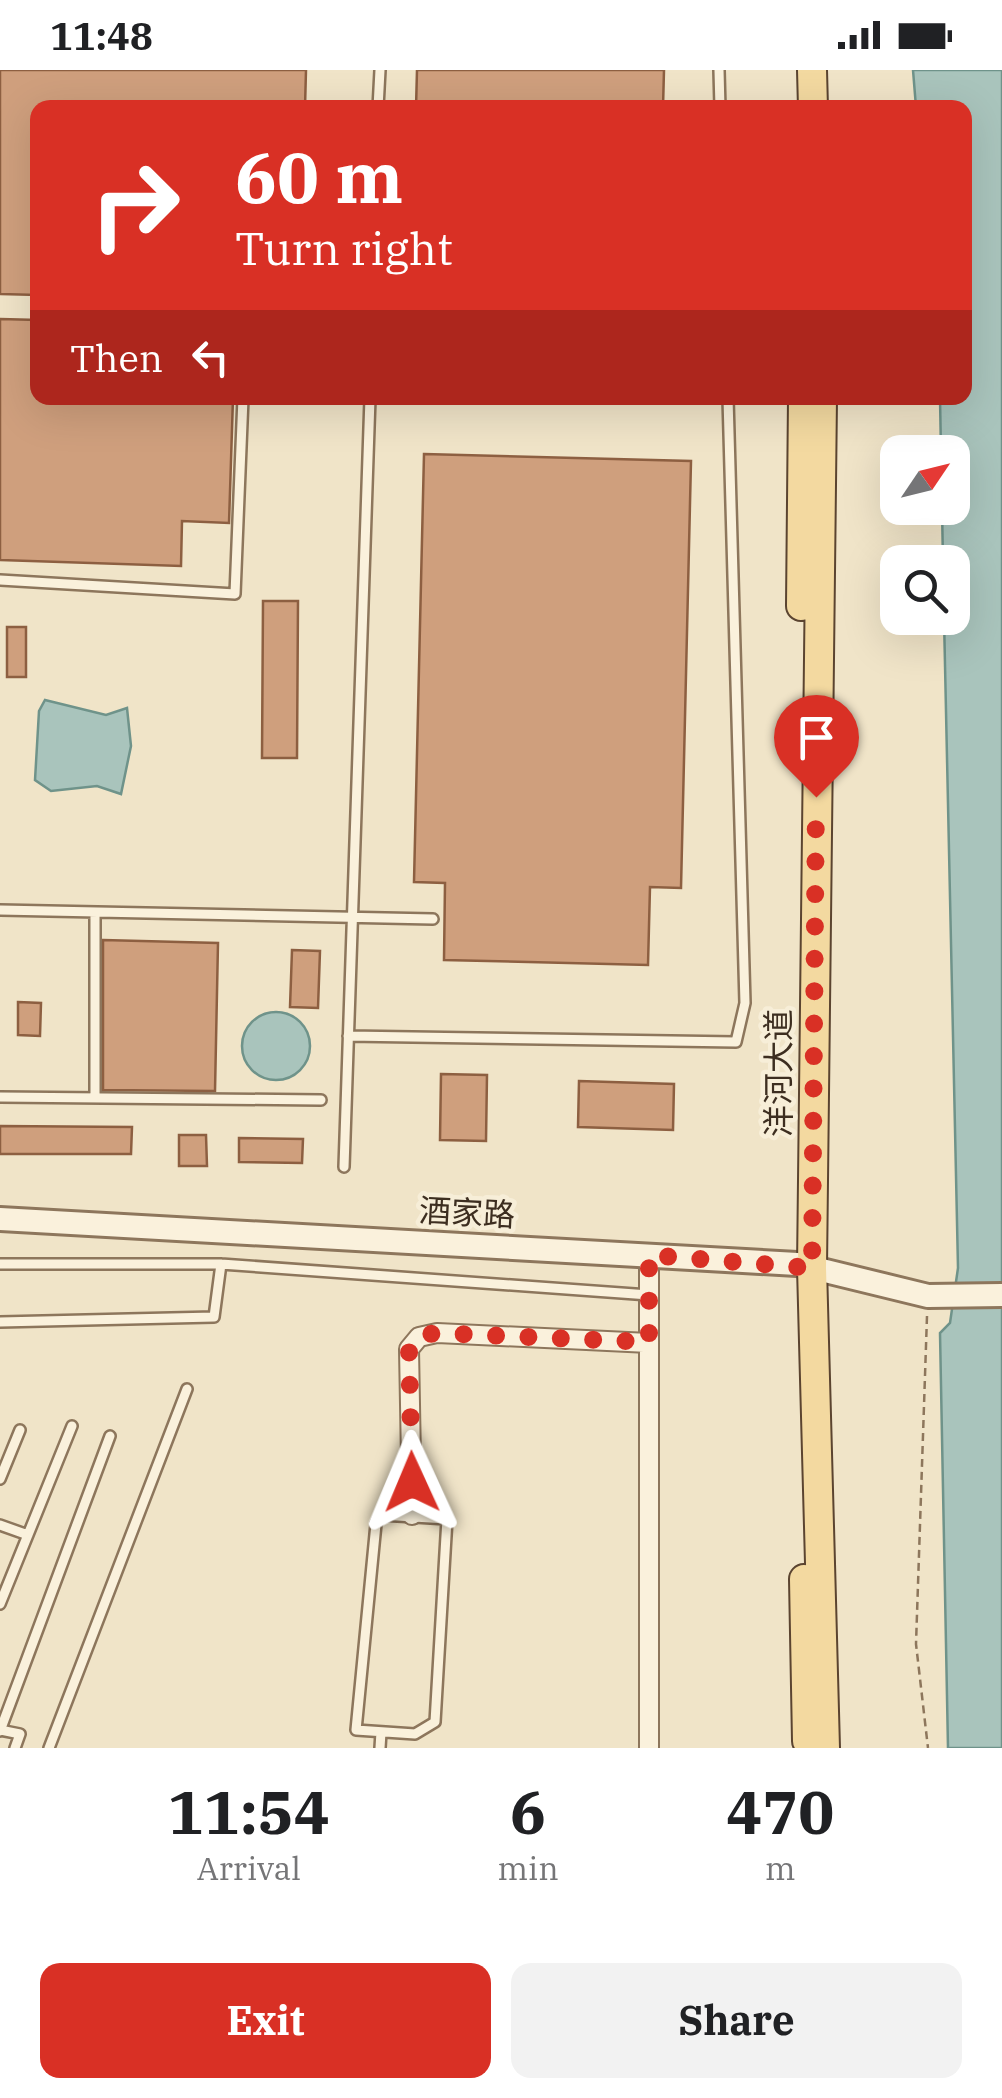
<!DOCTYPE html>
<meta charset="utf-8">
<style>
:root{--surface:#fff;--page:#f2f2f2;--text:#202124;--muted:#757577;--accent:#d93025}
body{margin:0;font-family:"IBM Plex Serif","Noto Sans SC",serif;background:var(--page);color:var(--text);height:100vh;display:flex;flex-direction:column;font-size:38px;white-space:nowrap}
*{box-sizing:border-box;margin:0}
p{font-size:32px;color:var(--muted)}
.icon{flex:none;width:55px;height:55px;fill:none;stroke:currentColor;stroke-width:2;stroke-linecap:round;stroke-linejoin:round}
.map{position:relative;height:1678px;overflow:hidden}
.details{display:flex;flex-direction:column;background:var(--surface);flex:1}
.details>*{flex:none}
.top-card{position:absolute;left:30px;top:30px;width:942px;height:305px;border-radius:20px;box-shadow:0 10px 40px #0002;background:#d93025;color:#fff;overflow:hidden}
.needle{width:65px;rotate:55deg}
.tools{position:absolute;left:880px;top:365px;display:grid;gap:20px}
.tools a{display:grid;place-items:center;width:90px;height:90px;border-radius:20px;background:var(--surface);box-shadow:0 10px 40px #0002;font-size:50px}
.pin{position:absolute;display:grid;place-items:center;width:85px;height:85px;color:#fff;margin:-102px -42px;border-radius:50% 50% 50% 0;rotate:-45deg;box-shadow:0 0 10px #0007}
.pin .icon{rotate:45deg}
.me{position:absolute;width:110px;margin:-55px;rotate:359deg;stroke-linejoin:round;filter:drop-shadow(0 0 8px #0008)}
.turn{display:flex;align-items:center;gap:35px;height:210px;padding:0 40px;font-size:45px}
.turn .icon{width:130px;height:130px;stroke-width:2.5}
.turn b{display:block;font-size:70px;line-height:85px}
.then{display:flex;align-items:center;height:95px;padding:0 40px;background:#0003;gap:20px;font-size:38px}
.eta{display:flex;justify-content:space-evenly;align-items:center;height:170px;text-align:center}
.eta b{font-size:60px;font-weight:700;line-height:70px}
.button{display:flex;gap:20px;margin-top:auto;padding:20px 40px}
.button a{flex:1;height:115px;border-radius:20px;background:var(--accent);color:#fff;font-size:40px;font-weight:700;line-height:115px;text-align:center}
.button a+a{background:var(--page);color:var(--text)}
.status{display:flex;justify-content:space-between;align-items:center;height:70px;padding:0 50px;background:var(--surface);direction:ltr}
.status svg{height:28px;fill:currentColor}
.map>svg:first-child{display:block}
.water{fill:#a9c4bc;stroke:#6f938a;stroke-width:2.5}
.building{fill:#cf9f7d;stroke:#8d5f41;stroke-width:2.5}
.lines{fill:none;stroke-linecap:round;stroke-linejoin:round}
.service-casing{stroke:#8d765c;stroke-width:14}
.minor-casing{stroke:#8d765c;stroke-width:22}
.tertiary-casing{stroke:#8d765c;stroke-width:28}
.primary-casing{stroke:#5b4430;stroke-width:32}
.path{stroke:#8d765c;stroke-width:2.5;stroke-dasharray:8 5;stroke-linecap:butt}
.service{stroke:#faf1dc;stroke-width:9}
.minor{stroke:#faf1dc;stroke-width:18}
.tertiary{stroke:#faf1dc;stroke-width:22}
.primary{stroke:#f3d9a0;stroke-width:28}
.route{stroke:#d93025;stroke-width:18;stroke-dasharray:0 32.4}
.labels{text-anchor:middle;stroke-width:9;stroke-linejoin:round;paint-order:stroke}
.street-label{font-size:32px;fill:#3d2e20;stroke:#f7eed8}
</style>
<div class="status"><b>11:48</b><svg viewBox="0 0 49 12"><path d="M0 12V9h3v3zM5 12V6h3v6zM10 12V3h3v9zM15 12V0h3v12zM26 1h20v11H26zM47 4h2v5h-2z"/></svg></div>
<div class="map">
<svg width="1002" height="1678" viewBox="0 0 1002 1678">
<rect width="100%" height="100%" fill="#f0e4c8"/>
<path class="water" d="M913 0H1002V1678H948L940 1263 950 1253 958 1198 944 548H952V492H943L942 438H952V382H941L940 328H965V38L916 37Z
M45 630 106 645 127 638 131 676 121 724 97 716 51 721 35 710 39 641Z
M242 976a34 34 0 1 1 68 0a34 34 0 1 1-68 0Z"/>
<path class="building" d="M0 0H306L305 38H38V225L0 224Z
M417 0H664L663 38H416Z
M0 249 38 250V328H233L229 453 182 451 181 496 0 490Z
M424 384 691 391 681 818 650 817 648 895 444 890 445 813 414 812Z
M263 531H298L297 688H262Z
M7 557H26V607H7Z
M103 870 218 873 215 1021 103 1020Z
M292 880 320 881 318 938 290 937Z
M18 932 41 933 40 966 18 965Z
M441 1004 487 1005 486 1071 440 1070Z
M579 1011 674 1014 673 1060 578 1057Z
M0 1056 132 1057 131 1084H0Z
M179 1065H206L207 1096H179Z
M239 1068 303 1069 302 1093 239 1092Z"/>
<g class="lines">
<defs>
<path id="service" d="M719 0 720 38
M378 38 380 0
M0 510 235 524 243 328
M0 840 433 849
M348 966 736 972 745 933 728 328
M0 1027 321 1030
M95 1028V842
M344 1097 370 328
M0 1194H221L649 1225
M0 1252 214 1247 221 1194
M0 1409 20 1360
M381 1445 447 1449 435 1652 415 1664 356 1660 376 1454Z
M0 1455 28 1465
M0 1534 72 1356
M0 1660 20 1664 15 1678
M0 1661 110 1366
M49 1678 187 1319
M380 1678 381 1662"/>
<path id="minor" d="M649 1185V1678
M412 1445 409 1279 419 1267 437 1263 649 1273"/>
<path id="tertiary" d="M0 1149 797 1194 928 1226 1002 1225"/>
<path id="primary" d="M812 0 813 38
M822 328 812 1198 825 1678
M801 536 803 328
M804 1509 807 1671"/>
</defs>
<use href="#service" class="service-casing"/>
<use href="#minor" class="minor-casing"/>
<use href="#tertiary" class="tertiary-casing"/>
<use href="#primary" class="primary-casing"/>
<path class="path" d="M927 1246 916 1574 928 1678"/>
<use href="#service" class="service"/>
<use href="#minor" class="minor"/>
<use href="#tertiary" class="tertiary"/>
<use href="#primary" class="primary"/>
</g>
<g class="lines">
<path class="route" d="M412 1412 409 1279 419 1266 436 1263 649 1272V1185L812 1198 816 727"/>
</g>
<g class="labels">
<g class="street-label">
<text transform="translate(779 1003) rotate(-90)" y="11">洋河大道</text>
<text transform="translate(467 1143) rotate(3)" y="11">酒家路</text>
</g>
</g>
</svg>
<div class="tools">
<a><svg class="needle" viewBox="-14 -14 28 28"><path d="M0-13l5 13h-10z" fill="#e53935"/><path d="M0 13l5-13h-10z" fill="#757577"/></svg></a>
<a><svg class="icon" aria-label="search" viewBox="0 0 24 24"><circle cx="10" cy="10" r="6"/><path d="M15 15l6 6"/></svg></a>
</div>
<div class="pin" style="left:816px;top:727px;background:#d93025"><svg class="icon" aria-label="arrive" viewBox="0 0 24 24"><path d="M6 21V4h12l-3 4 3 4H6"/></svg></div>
<svg class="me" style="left:412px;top:1412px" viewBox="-20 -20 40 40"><path d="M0-17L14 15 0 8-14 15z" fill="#d93025" stroke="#fff" stroke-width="4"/></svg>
<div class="top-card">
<div class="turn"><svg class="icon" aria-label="right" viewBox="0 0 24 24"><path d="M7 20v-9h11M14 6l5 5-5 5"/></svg><div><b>60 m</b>Turn right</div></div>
<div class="then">Then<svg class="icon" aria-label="left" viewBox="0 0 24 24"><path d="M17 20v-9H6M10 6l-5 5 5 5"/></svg></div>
</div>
</div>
<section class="details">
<div class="eta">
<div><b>11:54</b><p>Arrival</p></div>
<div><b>6</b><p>min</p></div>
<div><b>470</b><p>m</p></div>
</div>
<div class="button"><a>Exit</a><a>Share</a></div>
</section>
